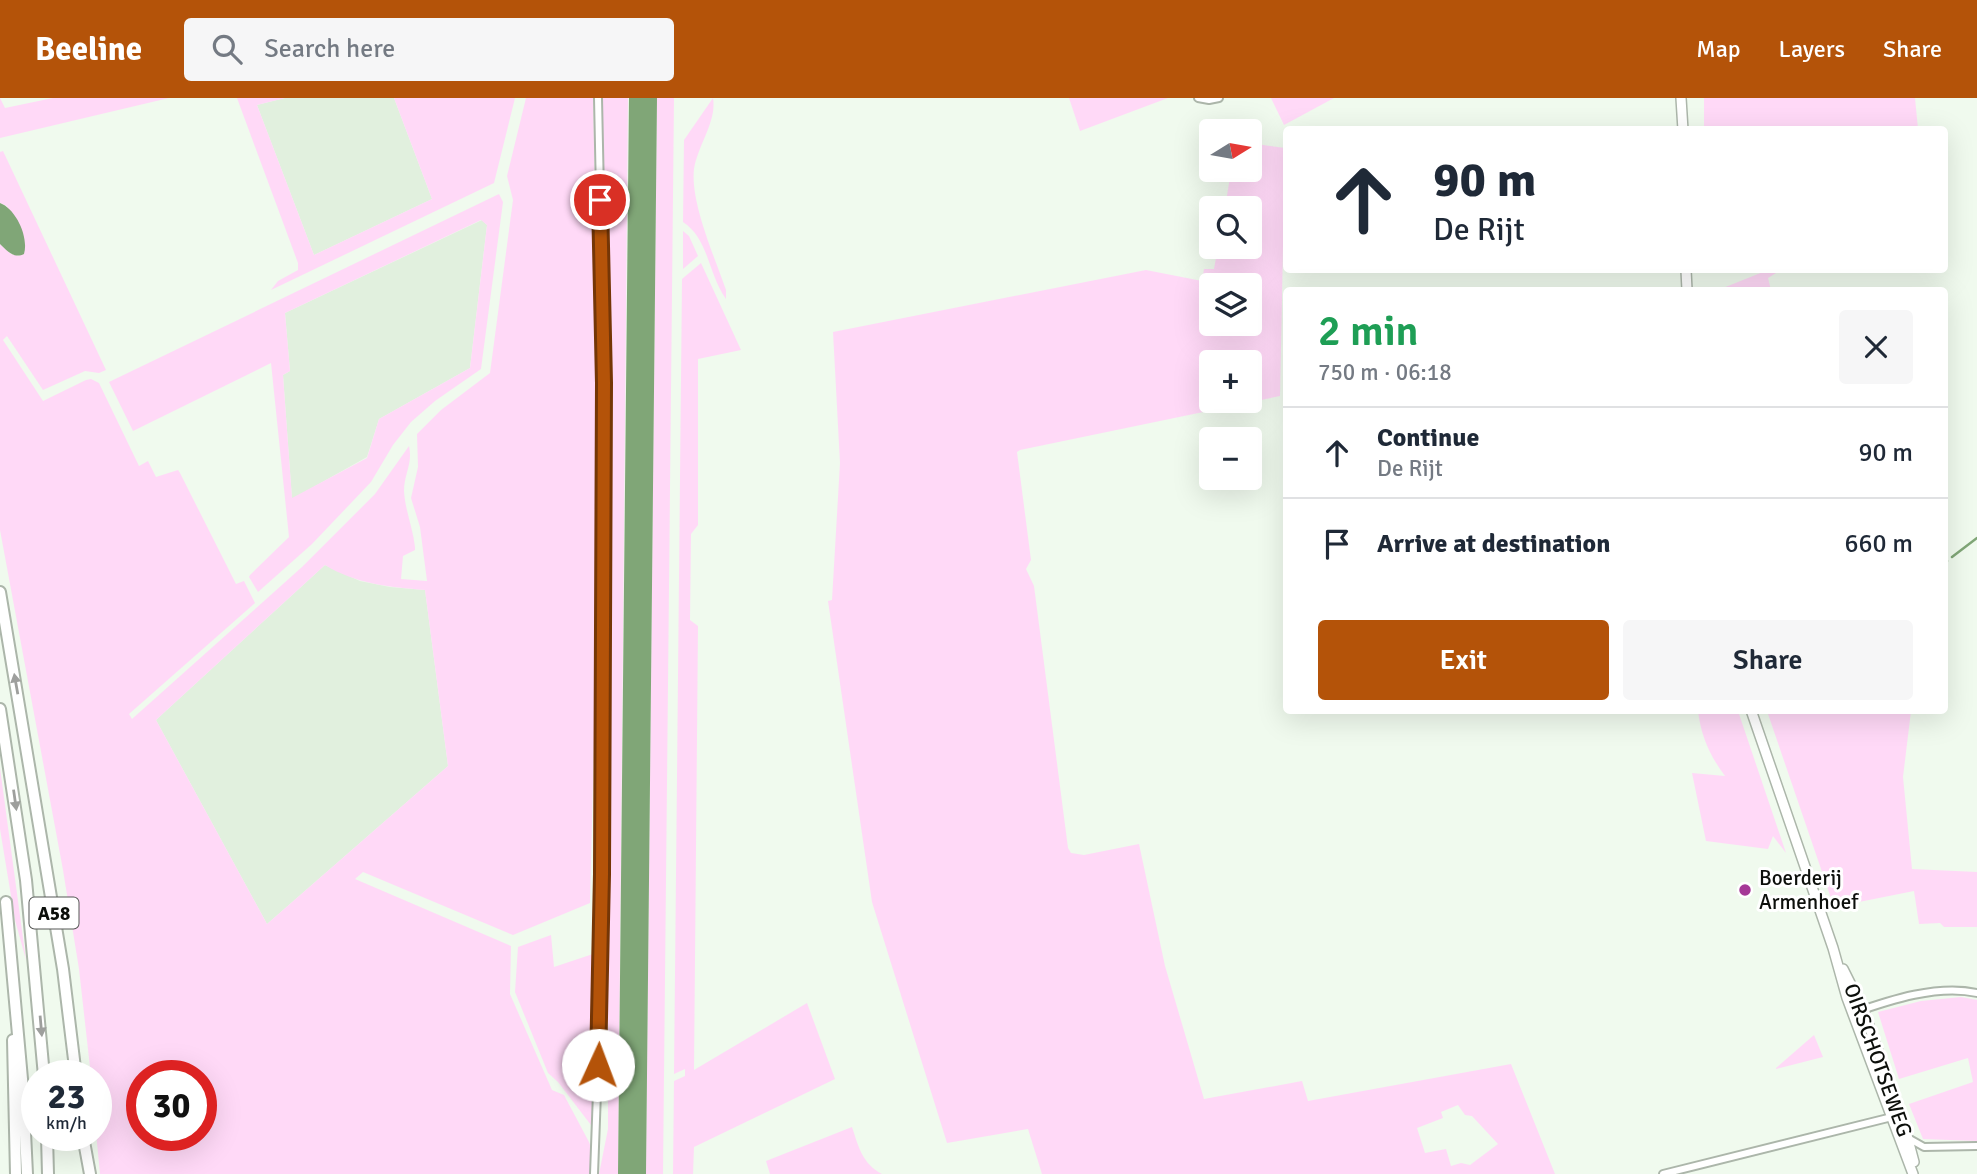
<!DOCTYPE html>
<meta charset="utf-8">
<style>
:root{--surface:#fff;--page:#f6f6f7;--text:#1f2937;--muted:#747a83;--line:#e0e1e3;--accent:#b45309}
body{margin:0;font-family:Signika,sans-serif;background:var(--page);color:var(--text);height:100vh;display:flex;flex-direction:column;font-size:26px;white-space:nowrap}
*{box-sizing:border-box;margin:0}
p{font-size:23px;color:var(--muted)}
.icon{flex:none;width:38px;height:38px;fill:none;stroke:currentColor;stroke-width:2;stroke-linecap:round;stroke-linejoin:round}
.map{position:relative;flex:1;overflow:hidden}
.sheet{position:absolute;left:1283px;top:189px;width:665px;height:427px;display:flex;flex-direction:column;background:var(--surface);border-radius:7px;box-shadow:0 7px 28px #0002}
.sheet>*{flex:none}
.banner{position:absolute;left:1283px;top:28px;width:665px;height:147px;border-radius:7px;box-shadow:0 7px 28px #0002;background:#fff;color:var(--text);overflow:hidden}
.needle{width:46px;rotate:79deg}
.buttons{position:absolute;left:1199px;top:21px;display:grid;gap:14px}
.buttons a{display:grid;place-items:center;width:63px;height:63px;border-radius:7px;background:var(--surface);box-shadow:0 7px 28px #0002;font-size:35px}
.speed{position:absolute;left:21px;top:962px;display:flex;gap:14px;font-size:35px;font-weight:700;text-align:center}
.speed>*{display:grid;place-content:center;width:91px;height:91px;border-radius:50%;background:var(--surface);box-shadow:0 7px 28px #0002;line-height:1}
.speed small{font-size:18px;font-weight:400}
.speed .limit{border:10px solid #d22;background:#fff;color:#111}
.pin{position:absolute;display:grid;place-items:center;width:60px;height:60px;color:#fff;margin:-30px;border:4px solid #fff;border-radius:50%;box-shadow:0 2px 7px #0007}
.me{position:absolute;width:77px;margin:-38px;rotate:2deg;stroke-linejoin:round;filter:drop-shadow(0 0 5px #0008)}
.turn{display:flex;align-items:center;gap:24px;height:147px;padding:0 35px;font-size:32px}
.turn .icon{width:91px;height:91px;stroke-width:2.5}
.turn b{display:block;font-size:49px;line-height:60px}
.round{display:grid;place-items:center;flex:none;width:74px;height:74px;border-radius:7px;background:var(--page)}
.summary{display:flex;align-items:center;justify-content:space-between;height:119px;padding:0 35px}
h1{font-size:42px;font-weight:600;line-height:52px;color:#1e9e55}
.button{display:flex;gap:14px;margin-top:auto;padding:14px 35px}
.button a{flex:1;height:80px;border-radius:7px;background:var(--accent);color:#fff;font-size:28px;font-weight:600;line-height:80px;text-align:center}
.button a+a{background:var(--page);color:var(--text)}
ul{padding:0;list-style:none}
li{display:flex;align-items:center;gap:21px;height:91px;padding:0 35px;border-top:2px solid var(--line)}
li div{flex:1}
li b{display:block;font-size:26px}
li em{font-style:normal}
header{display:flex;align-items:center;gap:42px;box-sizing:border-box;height:98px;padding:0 35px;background:var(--accent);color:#fff}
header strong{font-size:33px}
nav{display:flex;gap:38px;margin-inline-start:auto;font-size:24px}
.search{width:490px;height:63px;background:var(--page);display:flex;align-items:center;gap:18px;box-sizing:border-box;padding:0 24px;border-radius:7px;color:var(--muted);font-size:26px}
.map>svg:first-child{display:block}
.built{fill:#e1f0de}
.green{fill:#ffd9f7;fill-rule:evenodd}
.water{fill:#80a677}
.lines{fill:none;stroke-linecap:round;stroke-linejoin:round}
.stream{stroke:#80a677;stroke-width:2.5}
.street-casing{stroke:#acb6aa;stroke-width:10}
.secondary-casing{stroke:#acb6aa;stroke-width:12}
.highway-casing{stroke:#acb6aa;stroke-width:14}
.street{stroke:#fff;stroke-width:6}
.secondary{stroke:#fff;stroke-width:9}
.highway{stroke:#fff;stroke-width:10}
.oneway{fill:#9e9f9d}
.route-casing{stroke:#753606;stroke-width:18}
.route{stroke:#b45309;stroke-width:12}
.poi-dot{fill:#a53897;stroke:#fff;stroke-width:2.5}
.labels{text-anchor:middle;stroke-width:6;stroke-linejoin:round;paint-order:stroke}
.shield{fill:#fff;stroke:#555754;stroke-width:2}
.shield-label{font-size:19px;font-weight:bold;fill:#0c0f0b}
.poi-label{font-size:21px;fill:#0c0f0b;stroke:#fff;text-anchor:start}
.street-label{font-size:21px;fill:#0c0f0b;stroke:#fff}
</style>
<header>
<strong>Beeline</strong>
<div class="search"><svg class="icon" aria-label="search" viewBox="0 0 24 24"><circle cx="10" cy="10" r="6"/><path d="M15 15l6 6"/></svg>Search here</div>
<nav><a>Map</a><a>Layers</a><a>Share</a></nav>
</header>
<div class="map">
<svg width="1977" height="1076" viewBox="0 0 1977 1076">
<rect width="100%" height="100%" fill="#f0faee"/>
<path class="built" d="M285 0H394L432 101 314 157 257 7Z
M482 122 487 127 470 270 379 321 367 359 292 401 283 277 290 273 285 215Z
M325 467 360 483 390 489 425 492 448 668 267 826 156 622Z"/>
<path class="green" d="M0 0 5 10 53 0H169L0 40Z
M237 0H285L257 7 314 157 432 101 394 0H515L494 85 271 192 278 183 298 172V165Z
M526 0H593L599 300 597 519 590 805 513 837 363 774 355 781 511 848 510 896 552 992 564 997 589 1044 592 1052 594 1076H100L96 1034V978H91L79 871 63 772 0 432V146L11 156 20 158 7 108 0 105V54L3 53 106 272 99 275 85 273 43 292 7 238 3 242 43 303 86 282 91 281 99 285 139 368 148 363 156 379 178 372 180 375 236 486 244 483 255 505 129 616 132 621 302 469 375 396 409 348C413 366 404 376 404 393 405 412 413 430 415 449V452L403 458 401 481 427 483 420 429 411 400 418 369 417 336 441 312 490 275 513 102 507 78ZM325 467C356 486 389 489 425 492L448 668 267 826 156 622ZM142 978H201V1038H142Z
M602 0H628L618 1076H599L608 1031V249Z
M657 0H674L663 1076H646Z
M713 0C717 23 698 47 694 71 690 104 715 160 726 192V201C708 176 709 141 683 124L684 42Z
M1069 0H1168L1080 33Z
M1271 0H1334L1284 27Z
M1704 0H1915L1918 31H1704Z
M1256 46 1285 50 1280 298 1020 352 1017 354 1031 462 1026 471 1034 488 1068 750 1071 755 1084 757 1139 746 1165 868 1204 1001 1302 983 1308 1003 1511 966 1555 1076H1042L1028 1031 947 1045 872 804 828 503 832 502 840 365 833 234 1146 172 1202 183 1204 171H1214L1218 149H1250V110H1225L1231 73 1250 72V47ZM1211 187H1250V226H1211ZM1211 264H1250V303H1211ZM1458 1007 1465 1017 1472 1018 1498 1046 1470 1067 1461 1065 1451 1068 1446 1051 1425 1055 1417 1030 1443 1020 1441 1014Z
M499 96 503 104 481 271 435 303 411 324 393 347 371 384 312 446 258 494 249 479 250 477 289 439 271 265 133 333 109 284ZM481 122 487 127 470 270 379 321 367 360 292 400 283 277 290 273 285 215Z
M683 133 689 138 698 158 683 171Z
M701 165 741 252 698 261V427L691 436 690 522 698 528 694 972 807 905 835 981 694 1049 693 1076H673L674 983 685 978V971L674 976 682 181Z
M1768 172H1781L1768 180 1771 192H1718Z
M1698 613H1738L1786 755 1773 738 1768 751 1706 743 1692 675 1725 678C1710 658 1701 638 1698 613Z
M1767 613H1911L1903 679 1912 771 1977 774V829H1944L1940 825 1919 826 1914 793 1834 809Z
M0 670 26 862 15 822 0 731Z
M551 837 554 869 593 856 594 1031 558 984 548 975 515 894 518 849Z
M1961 899 1977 902V1043L1923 1041 1909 1006 1973 984 1968 960 1899 981 1878 914 1921 903Z
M1814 937 1823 959 1776 971V970Z
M852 1029C859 1050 862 1065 882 1076H770L766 1063Z"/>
<path class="water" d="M629 0H657L646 1076H618Z
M0 105C16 111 29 139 24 156 14 161 7 153 0 146Z"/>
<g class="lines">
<path class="stream" d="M1952 459 1977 440
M1944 465 1947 463"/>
<defs>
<path id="street" d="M1198 0 1209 2 1219 0
M1853 915C1890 902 1938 886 1977 895
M1908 1040 1924 1049 1977 1048
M594 1076 602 858 604 285 598 0
M1663 1076 1896 1018"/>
<path id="secondary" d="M1681 0 1683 32
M1686 172 1687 192
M1751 612 1833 850 1847 900 1913 1076
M1843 871 1863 911 1905 1030 1914 1064"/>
<path id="highway" d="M0 494 63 871 76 978
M0 611 26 782 44 978
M6 804 23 992 27 1076
M13 942 16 1076
M47 1038 48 1076
M83 1038 90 1076"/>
</defs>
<use href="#street" class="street-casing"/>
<use href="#secondary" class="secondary-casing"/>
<use href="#highway" class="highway-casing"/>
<use href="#street" class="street"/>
<use href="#secondary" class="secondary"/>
<use href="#highway" class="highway"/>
</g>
<defs><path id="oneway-solid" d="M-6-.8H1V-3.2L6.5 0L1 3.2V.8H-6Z" transform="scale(1.75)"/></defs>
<g class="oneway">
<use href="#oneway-solid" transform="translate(16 586) rotate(-100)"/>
<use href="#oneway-solid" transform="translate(15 702) rotate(82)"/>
<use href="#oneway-solid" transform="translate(41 928) rotate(85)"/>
</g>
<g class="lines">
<defs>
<path id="route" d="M598 967 602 776 604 285 600 102"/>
</defs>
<use href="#route" class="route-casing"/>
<use href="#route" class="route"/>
</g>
<circle class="poi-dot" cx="1745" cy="792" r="7"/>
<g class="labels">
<rect class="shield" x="29.5" y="799.5" width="49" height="31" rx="5"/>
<g class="shield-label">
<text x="54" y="822">A58</text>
</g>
<g class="poi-label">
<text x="1759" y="787">Boerderij<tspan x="1759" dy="24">Armenhoef</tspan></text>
</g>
<g class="street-label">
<text transform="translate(1878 962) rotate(70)" y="7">OIRSCHOTSEWEG</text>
</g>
</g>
</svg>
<div class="buttons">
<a><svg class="needle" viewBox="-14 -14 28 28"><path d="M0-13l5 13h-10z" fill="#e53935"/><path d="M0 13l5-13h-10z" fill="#747a83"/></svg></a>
<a><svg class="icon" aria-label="search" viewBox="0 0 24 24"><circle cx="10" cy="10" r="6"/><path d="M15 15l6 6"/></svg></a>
<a><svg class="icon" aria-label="layers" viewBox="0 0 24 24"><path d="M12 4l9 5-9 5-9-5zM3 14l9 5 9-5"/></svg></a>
<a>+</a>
<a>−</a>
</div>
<div class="speed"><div>23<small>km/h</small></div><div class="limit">30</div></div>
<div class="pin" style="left:600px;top:102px;background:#d93025"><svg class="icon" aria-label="arrive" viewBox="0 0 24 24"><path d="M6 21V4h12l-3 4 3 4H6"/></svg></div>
<svg class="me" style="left:598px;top:967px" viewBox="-20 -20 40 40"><circle r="19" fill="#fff"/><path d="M0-13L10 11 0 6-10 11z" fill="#b45309"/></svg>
<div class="banner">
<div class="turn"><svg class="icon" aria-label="ahead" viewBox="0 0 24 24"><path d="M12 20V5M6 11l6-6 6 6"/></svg><div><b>90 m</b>De Rijt</div></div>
</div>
<section class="sheet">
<div class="summary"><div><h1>2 min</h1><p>750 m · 06:18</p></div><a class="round"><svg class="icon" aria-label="close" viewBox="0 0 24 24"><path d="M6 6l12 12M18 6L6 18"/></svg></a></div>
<ul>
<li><svg class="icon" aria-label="ahead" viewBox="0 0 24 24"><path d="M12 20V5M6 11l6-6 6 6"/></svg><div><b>Continue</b><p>De Rijt</p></div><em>90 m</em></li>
<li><svg class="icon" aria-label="arrive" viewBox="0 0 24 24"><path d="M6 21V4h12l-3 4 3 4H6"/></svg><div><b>Arrive at destination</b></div><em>660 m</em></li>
</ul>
<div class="button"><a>Exit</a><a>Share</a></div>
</section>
</div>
